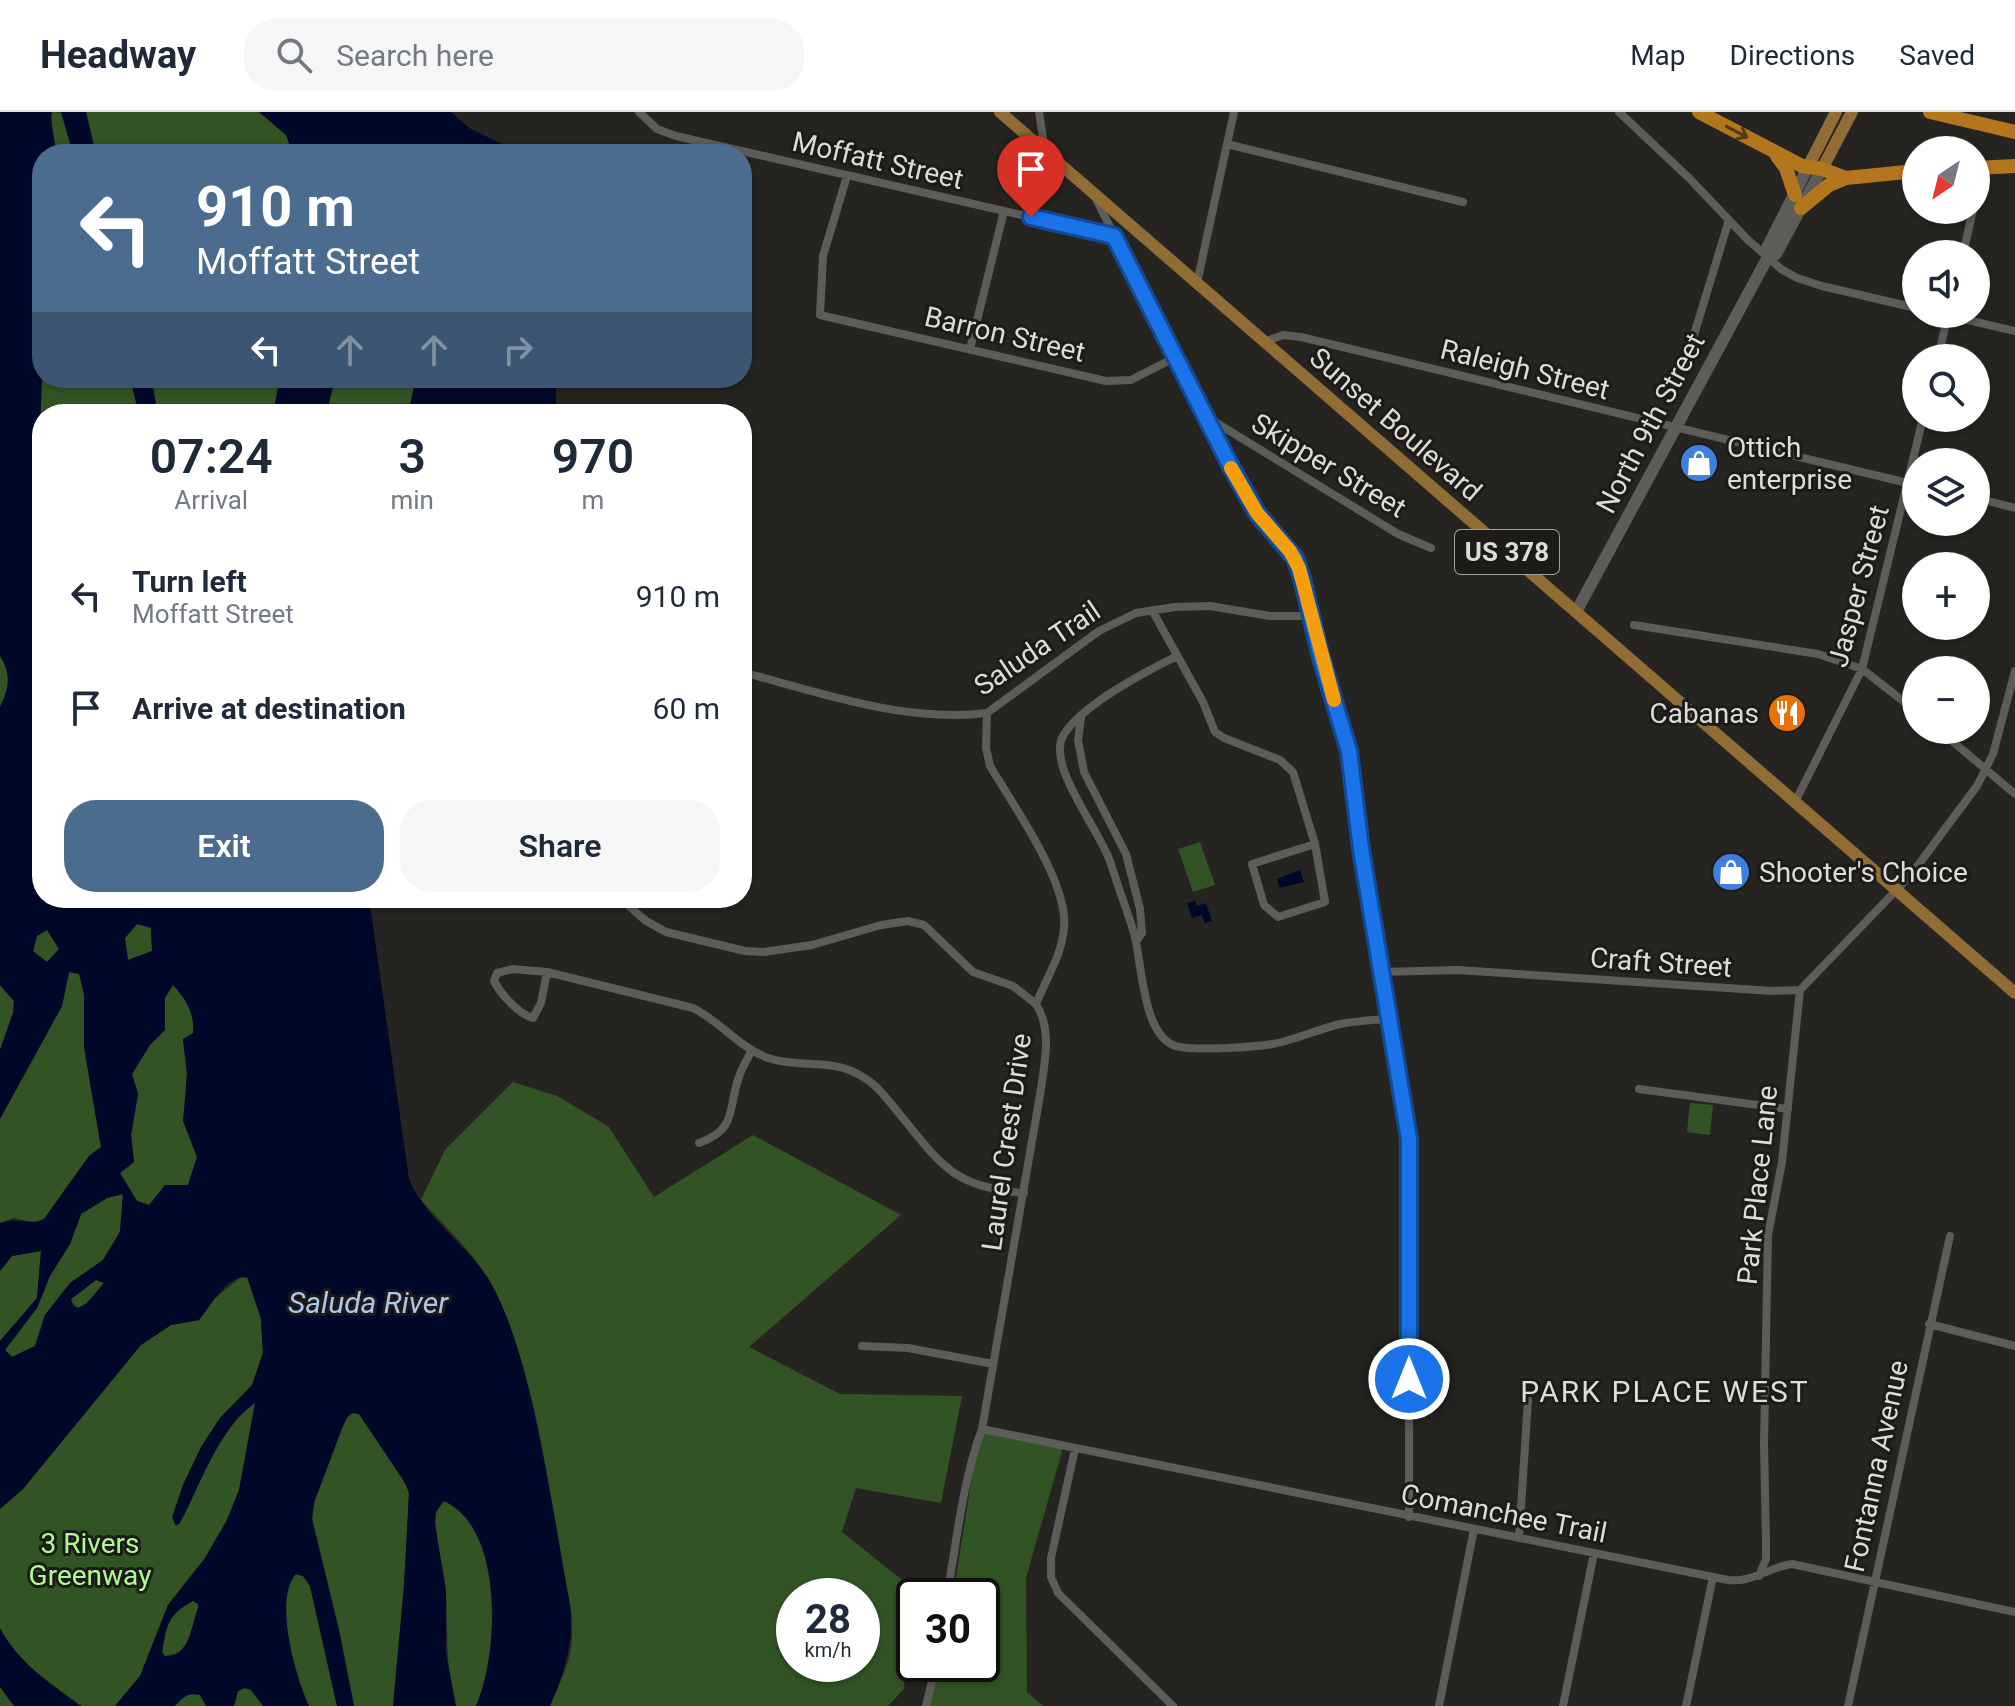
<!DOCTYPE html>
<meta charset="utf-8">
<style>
:root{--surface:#fff;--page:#f6f6f7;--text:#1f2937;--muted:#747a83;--line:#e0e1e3;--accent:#4b6b8f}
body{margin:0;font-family:Roboto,sans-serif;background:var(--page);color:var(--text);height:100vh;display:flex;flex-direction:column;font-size:30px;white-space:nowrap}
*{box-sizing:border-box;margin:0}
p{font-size:26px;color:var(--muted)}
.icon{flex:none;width:44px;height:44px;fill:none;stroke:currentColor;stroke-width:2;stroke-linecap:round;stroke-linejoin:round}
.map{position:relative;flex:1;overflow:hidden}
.details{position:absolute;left:32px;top:292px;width:720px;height:504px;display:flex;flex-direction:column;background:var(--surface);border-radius:32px;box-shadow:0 2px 6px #0004}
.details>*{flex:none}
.guide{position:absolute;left:32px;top:32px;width:720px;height:244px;border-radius:32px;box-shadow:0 2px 6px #0004;background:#4b6b8f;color:#fff;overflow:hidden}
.needle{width:52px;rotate:215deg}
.buttons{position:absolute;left:1902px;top:24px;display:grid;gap:16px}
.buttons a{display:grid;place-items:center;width:88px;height:88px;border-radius:50%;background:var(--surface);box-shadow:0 2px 6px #0004;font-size:40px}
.speed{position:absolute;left:776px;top:1466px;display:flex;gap:16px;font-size:40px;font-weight:700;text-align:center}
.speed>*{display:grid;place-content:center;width:104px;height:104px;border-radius:50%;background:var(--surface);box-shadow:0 2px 6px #0004;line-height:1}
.speed small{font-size:20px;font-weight:400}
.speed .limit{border:4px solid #111;border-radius:12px;background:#fff;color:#111}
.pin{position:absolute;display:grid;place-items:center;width:68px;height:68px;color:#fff;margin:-82px -34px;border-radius:50% 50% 50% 0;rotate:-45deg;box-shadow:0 0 8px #0007}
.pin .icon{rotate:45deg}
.me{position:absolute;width:88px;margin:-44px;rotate:0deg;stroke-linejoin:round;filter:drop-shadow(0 0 6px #0008)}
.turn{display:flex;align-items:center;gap:28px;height:168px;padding:0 32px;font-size:36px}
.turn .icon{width:104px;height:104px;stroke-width:2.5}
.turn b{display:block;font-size:56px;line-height:68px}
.lanes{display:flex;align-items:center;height:76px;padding:0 32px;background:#0003;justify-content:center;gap:40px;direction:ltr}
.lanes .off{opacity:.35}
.eta{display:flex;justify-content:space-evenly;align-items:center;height:136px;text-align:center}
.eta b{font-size:48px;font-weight:600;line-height:56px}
.button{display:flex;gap:16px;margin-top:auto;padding:16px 32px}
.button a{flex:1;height:92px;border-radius:32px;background:var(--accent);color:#fff;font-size:32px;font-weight:600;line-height:92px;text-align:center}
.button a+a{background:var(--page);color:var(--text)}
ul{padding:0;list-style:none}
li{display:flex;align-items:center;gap:24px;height:112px;padding:0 32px}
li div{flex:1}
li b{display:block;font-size:30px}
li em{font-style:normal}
header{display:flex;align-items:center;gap:48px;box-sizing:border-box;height:112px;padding:0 40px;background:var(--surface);border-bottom:2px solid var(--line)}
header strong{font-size:38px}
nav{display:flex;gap:44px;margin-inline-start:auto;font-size:28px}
.search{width:560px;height:72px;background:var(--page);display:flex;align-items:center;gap:20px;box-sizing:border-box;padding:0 28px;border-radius:32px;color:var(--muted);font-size:30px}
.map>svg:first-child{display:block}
.green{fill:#325424;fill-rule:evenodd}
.water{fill:#00082a;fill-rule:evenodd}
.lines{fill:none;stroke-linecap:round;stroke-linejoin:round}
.street{stroke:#5e5c58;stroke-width:8}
.secondary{stroke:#5e5c58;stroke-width:12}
.primary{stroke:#926c35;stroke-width:12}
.highway{stroke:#b4761d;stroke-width:14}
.oneway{stroke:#523b19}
.route-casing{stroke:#114b97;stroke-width:20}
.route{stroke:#1a73e8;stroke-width:14}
.slow{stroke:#f59e0b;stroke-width:14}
.labels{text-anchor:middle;stroke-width:6;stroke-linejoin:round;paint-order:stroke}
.shield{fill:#1d1b17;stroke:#a3a29f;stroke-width:2}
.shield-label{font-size:26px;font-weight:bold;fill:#dddcd9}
.street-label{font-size:28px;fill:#dddcd9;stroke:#1d1b17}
.poi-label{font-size:28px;fill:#dddcd9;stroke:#1d1b17;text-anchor:start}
.park-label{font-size:28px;fill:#affa94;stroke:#1d1b17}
.water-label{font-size:30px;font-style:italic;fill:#acc7ed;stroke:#1d1b17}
.neighbourhood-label{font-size:30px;letter-spacing:2px;fill:#dfddd7;stroke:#1d1b17}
</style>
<header>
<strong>Headway</strong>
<div class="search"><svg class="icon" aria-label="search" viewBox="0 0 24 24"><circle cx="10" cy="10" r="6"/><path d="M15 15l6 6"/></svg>Search here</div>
<nav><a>Map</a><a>Directions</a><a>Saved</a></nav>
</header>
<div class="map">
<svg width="2015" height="1594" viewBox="0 0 2015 1594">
<rect width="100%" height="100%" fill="#262420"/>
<path class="green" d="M52 0 62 1 73 42H56C56 29 49 10 52 0Z
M86 0H259L286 23 293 42H96Z
M42 263V266H130L139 302H42V377L39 348Z
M151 266H280L273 302H158Z
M335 266H416L408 302H331L329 291Z
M0 544C12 562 9 577 0 595Z
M1200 730 1215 773 1193 780 1178 737Z
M137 812 151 815 152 839 128 848 125 826Z
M47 818 59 837 47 850 33 840 37 824Z
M69 860 80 862 84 882V935L101 1035 89 1044 44 1107 36 1111 14 1106 0 1111V1007L62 894Z
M0 873 14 889 13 901 0 938Z
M173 873C186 887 195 902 193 921L183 927 187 962 184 1009 197 1045 188 1073 149 1093 137 1089 120 1061 134 1050 131 1023 138 982 132 962 150 933 165 918V886Z
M513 970 557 984 608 1014 654 1085 753 1023 901 1103 749 1235 840 1282 962 1284 941 1391 856 1376 842 1420 911 1475 904 1577 888 1594H550C559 1573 572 1548 572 1525 573 1498 564 1468 559 1441 546 1352 533 1259 494 1177 477 1143 445 1115 421 1088L445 1038ZM794 1484H862V1552H794Z
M1690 991 1713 993 1710 1023 1687 1020Z
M123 1082 120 1119 103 1148 70 1171 45 1203 35 1234 12 1245 5 1238 37 1196 50 1164 70 1132 81 1102 107 1086Z
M41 1139 37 1186 0 1229V1159L12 1144Z
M241 1165 250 1167 261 1207 263 1241 252 1273 220 1306 201 1336 183 1373 184 1404C200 1369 223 1312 255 1291L239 1378 227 1408 205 1446 168 1493 140 1564 115 1594H81L36 1560 7 1585 14 1594H0V1397L23 1377 141 1233 171 1213 199 1208 213 1188Z
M96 1168 104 1171 87 1191 78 1196 70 1188Z
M351 1301 359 1302 401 1363 409 1381 404 1474 393 1594H354L339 1518 312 1407C311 1389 339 1315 351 1301Z
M980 1314 1063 1336 1026 1466 1027 1580 1043 1594H923L935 1552H982V1484H953Z
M443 1389C504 1415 499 1543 476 1594H456C445 1556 448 1519 446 1480 445 1456 434 1428 435 1405 436 1398 439 1394 443 1389Z
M295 1462 303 1464 310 1474 337 1594H309C296 1565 272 1489 295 1462Z
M193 1489 199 1492 198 1496 189 1527 180 1541 165 1544 162 1540C167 1513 167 1503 193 1489Z
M245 1576 251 1578 263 1594H234L238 1579Z
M193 1581 200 1583 206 1594H175L182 1586Z"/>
<path class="water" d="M0 0H52C49 10 56 30 56 42H42V263L39 348 42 377V786H369L409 1067C426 1108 470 1134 492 1173 513 1212 524 1257 534 1300 549 1366 559 1432 571 1499 573 1534 564 1562 550 1594H476C499 1543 505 1415 444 1389L436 1400 435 1411 446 1480V1541L456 1594H393L404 1474 409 1381 407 1374 359 1302 353 1301 347 1305 343 1314 314 1391 312 1407 339 1518 354 1594H337L310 1474 303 1464 296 1462C273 1487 296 1567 309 1594H263L251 1578 245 1576 238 1579 234 1594H206L200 1583C188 1580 183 1585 175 1594H115L140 1564 168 1493 205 1446 227 1408 239 1378 255 1291C219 1315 200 1374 180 1411L176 1414 172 1405 183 1373 201 1335 220 1306 252 1273 263 1241 261 1207 247 1165C225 1164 212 1193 199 1208L171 1213 141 1233 23 1377 0 1397V1229L37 1186 41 1139 12 1144 0 1159V1111C19 1105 30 1114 44 1107L89 1044 101 1035 84 935V882L79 862 69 860 62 894 0 1007V938L13 901 14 889 0 873V595C9 577 12 562 0 544ZM137 812 151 816 152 839 128 848 125 826ZM47 818 59 837 47 850 33 839 37 824ZM173 873C186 887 195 902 193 921L183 927 187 962 183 1009 197 1045 188 1073H165L149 1093 137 1089 120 1061 134 1050 131 1023 138 982 132 962 150 933 165 918V886ZM123 1082 120 1120 103 1148 70 1171 45 1203 35 1234 12 1245 5 1238 37 1196 50 1164 70 1132 81 1102 107 1086ZM96 1168 104 1171 87 1191 78 1196 73 1194 71 1187ZM193 1489 198 1492V1496C191 1514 190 1545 165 1544L162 1540C167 1513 167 1503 193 1489Z
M61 0H86L96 42H73Z
M259 0H451L469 16 523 42H293L286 23Z
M130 266H151L158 302H139Z
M280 266H335L329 291 331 302H273Z
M416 266H556V302H408Z
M1300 758 1304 770 1280 776 1277 767Z
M1195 789 1197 794 1206 791 1212 809 1205 811 1202 803 1192 806 1187 791Z
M0 1516C18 1550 50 1572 81 1594H14L0 1575Z"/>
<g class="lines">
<path class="street" d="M639 0 657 17 676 24 1114 124
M1039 0 1045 39
M1619 0 1689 66 1748 128 1781 157 1797 166 1822 174 1916 196
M1227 32 1463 90
M847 64 823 144 820 203 1106 269 1131 268 1176 245
M1976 87 1979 73
M1097 89 1230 353 1257 401 1295 446 1349 639 1361 737 1409 1027V1405
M1963 142 1973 98
M1197 171 1234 0
M1942 202 2015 219
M1264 230 1283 223 1301 225 1916 373
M1690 236 1729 108
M970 237 1004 99
M1938 246 1948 202
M1207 305 1398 422 1431 436
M1976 386 2015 396
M1152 498 1203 590 1215 620 1224 626 1280 648 1293 660 1315 732
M1634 513 1818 542 1862 557 1916 599
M1177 544C1145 560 1081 593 1063 624 1046 654 1102 721 1111 752 1118 775 1127 798 1134 821 1142 850 1142 919 1173 933 1188 940 1264 935 1282 930 1301 925 1320 917 1340 912 1356 909 1373 908 1389 907
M742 560C821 581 905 611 987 601L1099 519 1136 501 1175 495 1210 494 1270 504H1311
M1081 606 1078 628 1084 660 1126 742 1140 797 1142 821 1136 829
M1939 618 2015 682
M1795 690 1862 557 1923 306
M1315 732 1325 790 1278 805 1264 793 1252 752Z
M620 786 646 809 666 820 745 839 764 840 812 833 881 813 908 809 924 813 973 860 1013 874 1036 892
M513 857 547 860 541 891 533 906C518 902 501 882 494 869L497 861Z
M547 860 693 896C720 909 738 935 768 946 800 957 833 945 863 965 877 973 887 987 897 999 941 1052 951 1075 1024 1081
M1381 860 1458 858 1772 879 1800 878 1910 764 1977 674 1993 642 2015 559
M1639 977 1788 997
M699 1031C739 1017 727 995 740 962 743 954 748 946 752 938
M1929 1212 2015 1234
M862 1234 908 1236 993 1252
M982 1317 1728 1468C1752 1471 1769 1455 1792 1452L2015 1500
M1075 1337 1051 1446V1465L1058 1481 1173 1594
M1519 1426 1528 1288
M1759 1464 1766 1447V1430L1764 1331 1768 1123 1782 1050 1800 878
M947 1484C957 1428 962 1371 982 1317L1040 983C1044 954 1053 918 1036 892 1046 867 1062 843 1064 816 1069 771 1013 693 990 654L986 636 987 601
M926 1594 936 1552
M1439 1594 1474 1417
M1563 1594 1594 1441
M1686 1594 1713 1465
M1848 1594 1950 1124"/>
<path class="secondary" d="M1768 145 1776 142 1822 57
M1576 500 1768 145 1766 138 1808 55"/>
<path class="primary" d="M1000 0 2015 881
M1808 55 1836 0
M1822 57 1852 0"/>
<path class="highway" d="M1699 0 1802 54 1822 57 1846 66 1916 59
M1930 0 2015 20
M1777 44 1786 56 1795 83
M1976 56 2015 54
M1801 96 1829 73 1846 66"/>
</g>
<defs><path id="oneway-shaft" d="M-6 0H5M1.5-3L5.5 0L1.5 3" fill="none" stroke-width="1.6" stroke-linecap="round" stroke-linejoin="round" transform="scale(2)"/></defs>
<use class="oneway" href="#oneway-shaft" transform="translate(1737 20) rotate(28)"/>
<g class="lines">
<defs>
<path id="route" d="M1031 105 1114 124 1230 353 1257 401 1295 446 1302 466 1321 546 1349 639 1361 737 1409 1027V1267"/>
</defs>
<use href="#route" class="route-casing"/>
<use href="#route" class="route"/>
<path class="slow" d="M1231 356 1257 401 1290 439 1299 456 1334 588"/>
</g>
<defs>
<symbol id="shop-disc" viewBox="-11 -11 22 22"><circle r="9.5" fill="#3f7fe0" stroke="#1d1b17"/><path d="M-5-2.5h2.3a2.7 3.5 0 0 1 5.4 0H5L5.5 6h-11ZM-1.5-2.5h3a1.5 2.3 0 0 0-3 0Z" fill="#fff"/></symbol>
<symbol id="restaurant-disc" viewBox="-11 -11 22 22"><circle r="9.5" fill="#e8710a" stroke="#1d1b17"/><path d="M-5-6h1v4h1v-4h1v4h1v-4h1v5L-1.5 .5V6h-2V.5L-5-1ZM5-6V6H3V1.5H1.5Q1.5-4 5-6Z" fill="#fff"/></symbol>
</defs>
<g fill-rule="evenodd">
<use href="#shop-disc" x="1677" y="329" width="44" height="44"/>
<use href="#restaurant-disc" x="1765" y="579" width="44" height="44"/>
<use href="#shop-disc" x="1709" y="738" width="44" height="44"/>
</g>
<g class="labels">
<rect class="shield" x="1455" y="418" width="104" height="44" rx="6"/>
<g class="shield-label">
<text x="1507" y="449">US 378</text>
</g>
<g class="street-label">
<text transform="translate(878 48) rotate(13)" y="10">Moffatt Street</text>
<text transform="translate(1005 222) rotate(13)" y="10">Barron Street</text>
<text transform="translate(1525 257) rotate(14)" y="10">Raleigh Street</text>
<text transform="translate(1650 311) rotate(-62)" y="10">North 9th Street</text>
<text transform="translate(1396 312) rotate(41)" y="10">Sunset Boulevard</text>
<text transform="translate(1329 353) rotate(31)" y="10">Skipper Street</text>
<text transform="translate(1858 474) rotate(-75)" y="10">Jasper Street</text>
<text transform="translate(1037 536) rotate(-34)" y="10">Saluda Trail</text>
<text transform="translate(1661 850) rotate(4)" y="10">Craft Street</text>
<text transform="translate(1006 1030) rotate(-82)" y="10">Laurel Crest Drive</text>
<text transform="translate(1757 1073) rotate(-84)" y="10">Park Place Lane</text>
<text transform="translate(1876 1354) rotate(-78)" y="10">Fontanna Avenue</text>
<text transform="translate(1504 1401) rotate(11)" y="10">Comanchee Trail</text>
</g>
<g class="poi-label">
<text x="1727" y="345">Ottich<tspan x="1727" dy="32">enterprise</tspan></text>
<text x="1759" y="611" text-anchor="end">Cabanas</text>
<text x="1759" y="770">Shooter's Choice</text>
</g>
<g class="park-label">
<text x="90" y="1441">3 Rivers<tspan x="90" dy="32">Greenway</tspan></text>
</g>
<g class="water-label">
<text x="368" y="1201">Saluda River</text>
</g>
<g class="neighbourhood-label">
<text x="1665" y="1290">PARK PLACE WEST</text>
</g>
</g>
</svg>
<div class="buttons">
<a><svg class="needle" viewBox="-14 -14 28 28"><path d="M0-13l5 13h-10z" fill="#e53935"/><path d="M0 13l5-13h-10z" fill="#747a83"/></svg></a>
<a><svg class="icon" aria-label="sound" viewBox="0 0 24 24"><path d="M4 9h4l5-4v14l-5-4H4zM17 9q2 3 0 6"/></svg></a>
<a><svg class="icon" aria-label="search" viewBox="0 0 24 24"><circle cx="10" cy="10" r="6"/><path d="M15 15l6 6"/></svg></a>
<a><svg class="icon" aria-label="layers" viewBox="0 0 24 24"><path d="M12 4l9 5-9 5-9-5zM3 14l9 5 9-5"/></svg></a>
<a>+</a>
<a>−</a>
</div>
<div class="speed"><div>28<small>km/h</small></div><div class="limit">30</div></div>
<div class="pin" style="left:1031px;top:105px;background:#d93025"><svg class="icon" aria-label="arrive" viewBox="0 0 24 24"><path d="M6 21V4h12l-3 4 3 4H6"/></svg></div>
<svg class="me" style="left:1409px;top:1267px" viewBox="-20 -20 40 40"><circle r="17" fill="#1a73e8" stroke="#fff" stroke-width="3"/><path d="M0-11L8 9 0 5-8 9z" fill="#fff"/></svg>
<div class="guide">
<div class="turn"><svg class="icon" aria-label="left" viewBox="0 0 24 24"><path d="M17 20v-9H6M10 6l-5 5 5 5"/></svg><div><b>910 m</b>Moffatt Street</div></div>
<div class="lanes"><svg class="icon" aria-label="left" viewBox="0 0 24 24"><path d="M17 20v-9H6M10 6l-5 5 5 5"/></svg><svg class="icon off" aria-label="ahead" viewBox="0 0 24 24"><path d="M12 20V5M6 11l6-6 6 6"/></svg><svg class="icon off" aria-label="ahead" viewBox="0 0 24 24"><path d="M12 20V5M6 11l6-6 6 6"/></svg><svg class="icon off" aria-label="right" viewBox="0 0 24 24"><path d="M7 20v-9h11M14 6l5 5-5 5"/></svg></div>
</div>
<section class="details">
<div class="eta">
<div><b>07:24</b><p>Arrival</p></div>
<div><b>3</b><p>min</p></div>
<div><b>970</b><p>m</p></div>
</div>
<ul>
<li><svg class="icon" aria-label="left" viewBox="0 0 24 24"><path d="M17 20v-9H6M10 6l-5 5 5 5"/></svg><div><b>Turn left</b><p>Moffatt Street</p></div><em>910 m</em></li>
<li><svg class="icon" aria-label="arrive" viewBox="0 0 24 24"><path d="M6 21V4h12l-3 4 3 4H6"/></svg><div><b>Arrive at destination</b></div><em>60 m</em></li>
</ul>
<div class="button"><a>Exit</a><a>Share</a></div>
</section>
</div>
